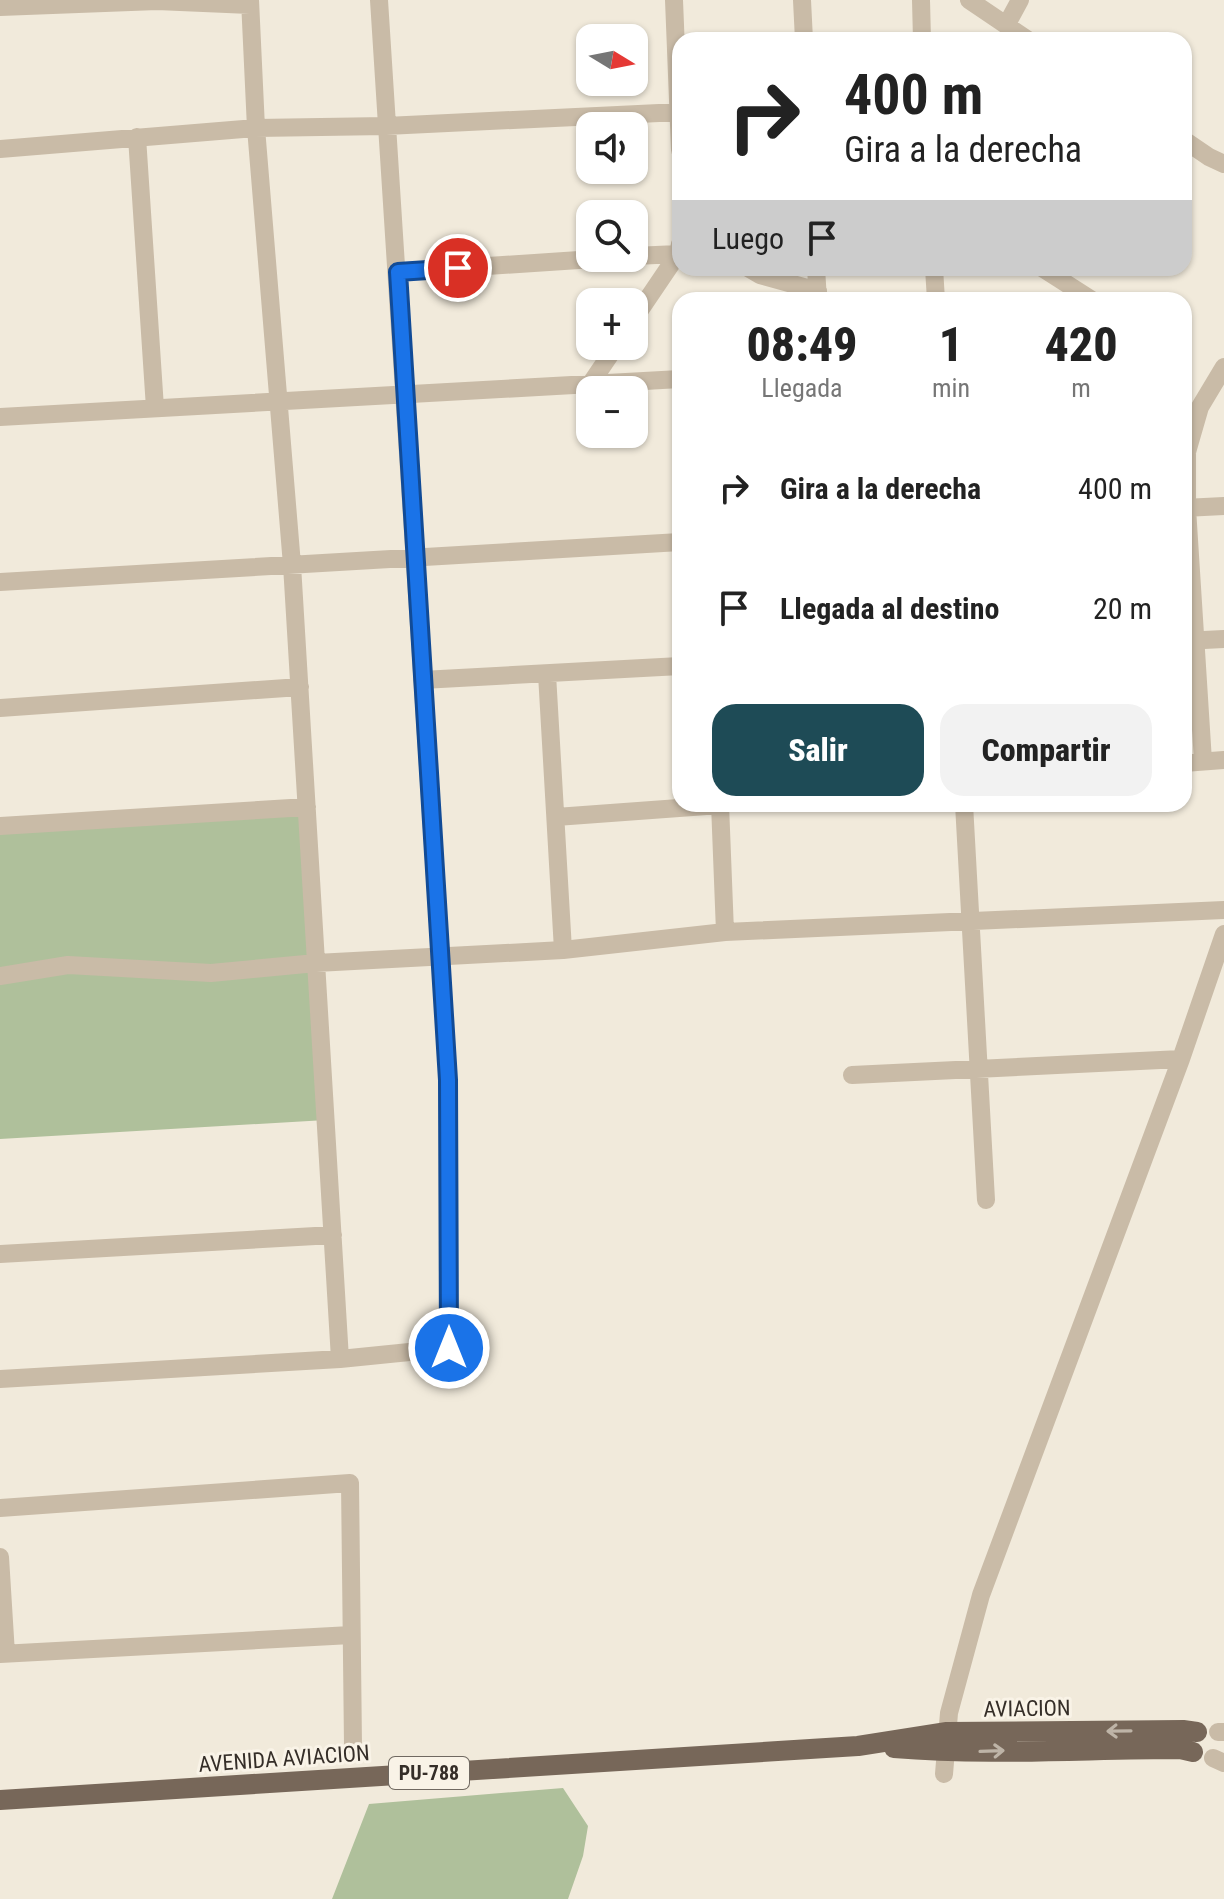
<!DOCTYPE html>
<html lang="es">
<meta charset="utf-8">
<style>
:root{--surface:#fff;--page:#f2f2f2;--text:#222;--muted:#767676;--accent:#1e4b56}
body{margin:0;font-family:"Roboto Condensed",sans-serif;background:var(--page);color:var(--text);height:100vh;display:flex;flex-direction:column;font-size:30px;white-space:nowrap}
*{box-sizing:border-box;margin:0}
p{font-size:26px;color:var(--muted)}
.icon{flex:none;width:44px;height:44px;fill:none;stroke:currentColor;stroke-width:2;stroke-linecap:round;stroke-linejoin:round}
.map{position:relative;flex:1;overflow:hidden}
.side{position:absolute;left:672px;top:292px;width:520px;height:520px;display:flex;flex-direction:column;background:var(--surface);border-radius:24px;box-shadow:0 2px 6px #0004}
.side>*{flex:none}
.hud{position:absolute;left:672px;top:32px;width:520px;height:244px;border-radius:24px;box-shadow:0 2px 6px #0004;background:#fff;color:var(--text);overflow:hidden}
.needle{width:52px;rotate:100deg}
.fabs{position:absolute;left:576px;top:24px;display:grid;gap:16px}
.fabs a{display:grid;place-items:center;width:72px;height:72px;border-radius:16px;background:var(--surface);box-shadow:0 2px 6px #0004;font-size:40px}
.pin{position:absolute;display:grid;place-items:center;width:68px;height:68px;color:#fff;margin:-34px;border:4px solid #fff;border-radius:50%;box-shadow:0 2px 8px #0007}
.me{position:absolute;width:88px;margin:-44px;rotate:0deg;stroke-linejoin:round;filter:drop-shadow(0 0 6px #0008)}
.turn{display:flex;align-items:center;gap:28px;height:168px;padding:0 40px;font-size:36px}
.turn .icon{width:104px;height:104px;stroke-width:2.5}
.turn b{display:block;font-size:56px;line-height:68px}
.then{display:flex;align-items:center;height:76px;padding:0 40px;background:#0003;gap:16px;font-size:30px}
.eta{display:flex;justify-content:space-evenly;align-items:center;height:136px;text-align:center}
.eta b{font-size:48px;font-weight:800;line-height:56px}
.primary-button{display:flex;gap:16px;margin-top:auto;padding:16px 40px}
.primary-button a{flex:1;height:92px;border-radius:24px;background:var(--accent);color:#fff;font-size:32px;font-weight:800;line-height:92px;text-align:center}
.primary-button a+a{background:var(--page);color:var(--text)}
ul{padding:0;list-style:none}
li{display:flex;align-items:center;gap:24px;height:120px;padding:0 40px}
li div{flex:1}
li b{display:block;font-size:30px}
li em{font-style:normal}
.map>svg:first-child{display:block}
.green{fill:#afc09b}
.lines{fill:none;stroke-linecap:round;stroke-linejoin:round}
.minor{stroke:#c9bba7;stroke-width:18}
.major{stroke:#776759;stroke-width:20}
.oneway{stroke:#beb4a7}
.route-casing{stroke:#114b97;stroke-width:20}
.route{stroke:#1a73e8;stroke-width:14}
.labels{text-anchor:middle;stroke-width:6;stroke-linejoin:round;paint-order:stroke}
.shield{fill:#f9f3e7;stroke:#706961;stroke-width:2}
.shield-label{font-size:20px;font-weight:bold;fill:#352e28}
.street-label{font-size:22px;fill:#352e28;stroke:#f9f3e7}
</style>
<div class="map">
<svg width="1224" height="1899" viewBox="0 0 1224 1899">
<rect width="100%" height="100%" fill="#f1eadb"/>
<path class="green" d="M307 807 326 1120 0 1139V826Z
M563 1788 588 1826 583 1856 568 1899H332L369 1804Z"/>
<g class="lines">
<path class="minor" d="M250 0 256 128 292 565 340 1359
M674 0 680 150
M802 0 804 40
M921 0 922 40
M969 0 1028 40
M0 7 157 1 250 5
M1007 24 1020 0
M137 137 155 408
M1184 140 1209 157 1224 164
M0 149 256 128 386 126 680 112
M634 256 678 254
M748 268 760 275 818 291
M816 268 818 300
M934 268 936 300
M1042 268 1092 300
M398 272 609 258
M634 319 678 254 680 244
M591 383 616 346
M0 417 680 379
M1184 508 1224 506
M0 582 680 542
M1184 641 1224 639
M547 674 563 950
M422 680 680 666
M0 708 300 687
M1203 761 1187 508V452L1200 407 1224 367
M1184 763 1224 760
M720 804 725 932
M964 804 986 1200
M556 817 720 805
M0 826 307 807
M0 976 68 965 211 973 316 963 563 950 725 932 1224 910
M852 1075 1181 1059
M0 1254 333 1235
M0 1379 340 1359 449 1348 448 1080 379 0
M0 1508 350 1483 353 1745
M0 1557 6 1654
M0 1654 351 1635
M1218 1732H1224
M1213 1758 1224 1763
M944 1774 949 1713 981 1595 1181 1059 1224 934"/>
<path class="major" d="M894 1748C989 1756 1085 1749 1180 1749L1193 1752
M0 1800 858 1746 947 1732 1183 1730 1197 1732"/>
</g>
<defs><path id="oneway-shaft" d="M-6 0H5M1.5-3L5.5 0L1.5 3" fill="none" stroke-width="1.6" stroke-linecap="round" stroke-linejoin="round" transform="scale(2)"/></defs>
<g class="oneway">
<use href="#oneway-shaft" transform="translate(1119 1731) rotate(179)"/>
<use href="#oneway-shaft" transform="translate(992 1751) rotate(-2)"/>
</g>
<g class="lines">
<defs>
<path id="route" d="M449 1348 448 1080 398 272 458 268"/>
</defs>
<use href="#route" class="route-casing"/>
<use href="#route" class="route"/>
</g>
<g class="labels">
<rect class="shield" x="389" y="1757" width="80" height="32" rx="6"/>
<g class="shield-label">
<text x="429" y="1780">PU-788</text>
</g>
<g class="street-label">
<text transform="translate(1027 1708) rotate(-1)" y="8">AVIACION</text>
<text transform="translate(284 1758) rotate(-4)" y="8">AVENIDA AVIACION</text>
</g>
</g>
</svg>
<div class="fabs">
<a><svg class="needle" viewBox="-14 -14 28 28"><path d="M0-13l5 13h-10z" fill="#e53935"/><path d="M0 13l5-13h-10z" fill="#767676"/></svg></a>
<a><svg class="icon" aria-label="sound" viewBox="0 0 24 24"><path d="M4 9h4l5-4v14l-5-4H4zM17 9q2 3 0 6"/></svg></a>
<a><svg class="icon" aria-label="search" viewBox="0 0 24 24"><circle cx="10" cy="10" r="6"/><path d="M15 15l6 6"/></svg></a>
<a>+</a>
<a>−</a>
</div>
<div class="pin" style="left:458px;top:268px;background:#d93025"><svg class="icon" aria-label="arrive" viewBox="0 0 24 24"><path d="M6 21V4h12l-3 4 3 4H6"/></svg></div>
<svg class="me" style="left:449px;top:1348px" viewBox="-20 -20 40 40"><circle r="17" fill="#1a73e8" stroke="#fff" stroke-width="3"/><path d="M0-11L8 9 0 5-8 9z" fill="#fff"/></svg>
<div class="hud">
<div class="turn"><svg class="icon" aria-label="right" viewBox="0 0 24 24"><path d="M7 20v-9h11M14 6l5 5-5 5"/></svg><div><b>400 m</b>Gira a la derecha</div></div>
<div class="then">Luego<svg class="icon" aria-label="arrive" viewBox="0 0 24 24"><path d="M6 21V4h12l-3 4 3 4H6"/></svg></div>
</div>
<section class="side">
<div class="eta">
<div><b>08:49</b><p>Llegada</p></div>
<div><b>1</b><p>min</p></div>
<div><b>420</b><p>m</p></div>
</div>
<ul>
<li><svg class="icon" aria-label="right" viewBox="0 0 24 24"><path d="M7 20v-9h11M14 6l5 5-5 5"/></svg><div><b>Gira a la derecha</b></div><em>400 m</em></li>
<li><svg class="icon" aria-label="arrive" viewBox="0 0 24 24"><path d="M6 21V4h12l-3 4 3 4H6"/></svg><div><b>Llegada al destino</b></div><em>20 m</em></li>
</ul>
<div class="primary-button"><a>Salir</a><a>Compartir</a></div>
</section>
</div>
